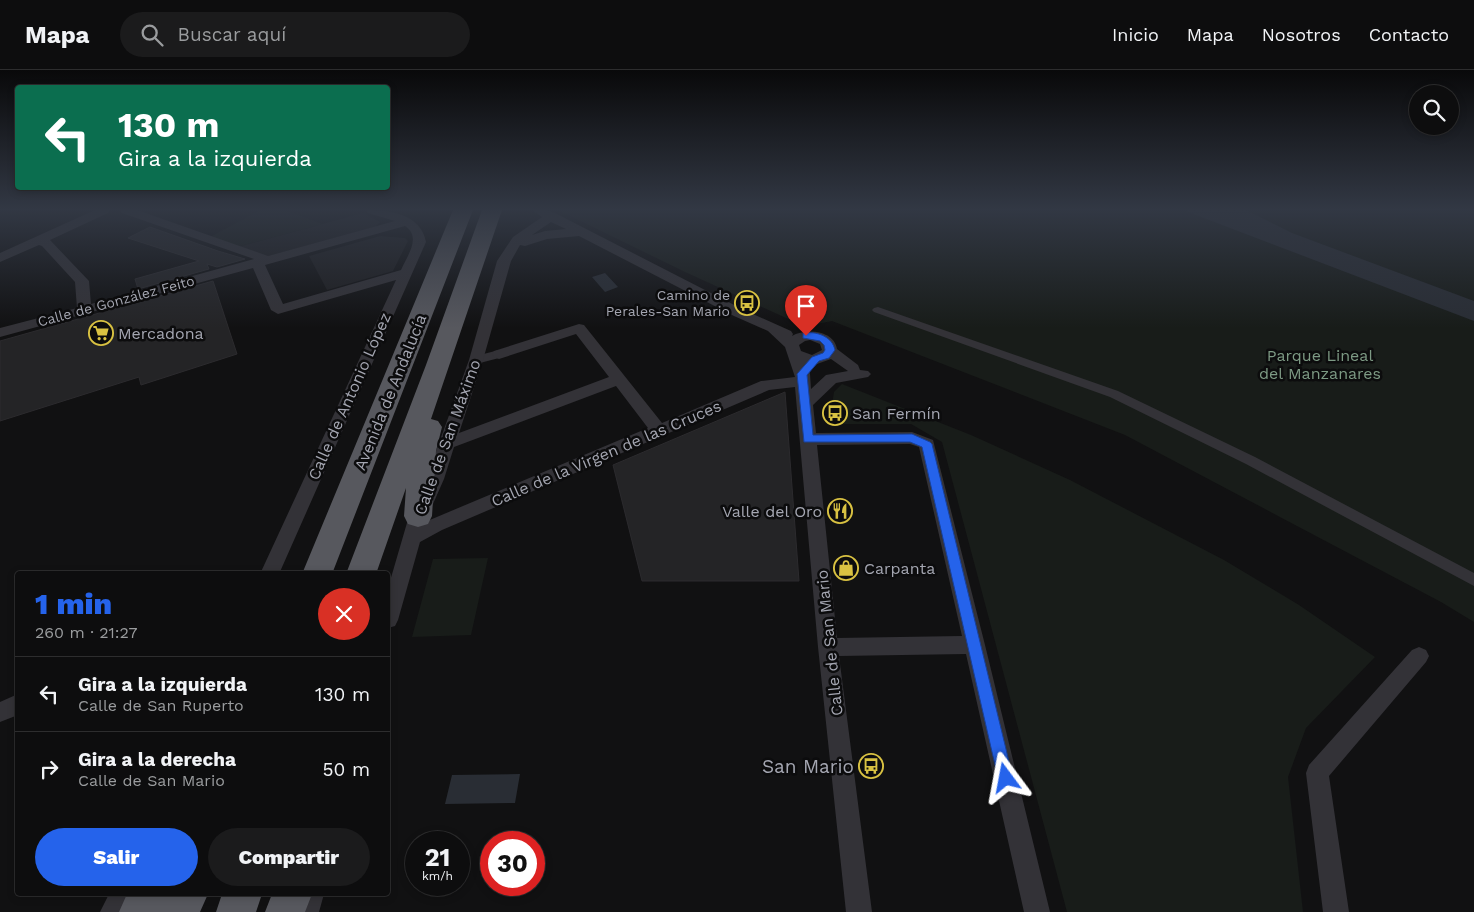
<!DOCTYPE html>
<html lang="es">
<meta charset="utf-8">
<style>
:root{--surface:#0d0d0e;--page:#1b1b1c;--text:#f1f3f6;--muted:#9a9c9e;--line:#2d2d2e;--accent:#2563eb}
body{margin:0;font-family:"Work Sans",sans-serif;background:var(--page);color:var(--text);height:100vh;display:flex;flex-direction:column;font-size:19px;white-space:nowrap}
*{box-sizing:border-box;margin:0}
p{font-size:16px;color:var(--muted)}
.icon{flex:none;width:28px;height:28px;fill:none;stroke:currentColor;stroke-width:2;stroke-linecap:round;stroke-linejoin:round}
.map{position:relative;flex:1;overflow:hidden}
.sheet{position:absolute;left:15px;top:501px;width:375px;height:325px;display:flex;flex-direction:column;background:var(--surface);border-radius:5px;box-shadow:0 2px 8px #0003,0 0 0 1px var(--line)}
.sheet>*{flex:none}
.hud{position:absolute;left:15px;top:15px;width:375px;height:105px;border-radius:5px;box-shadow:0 2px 8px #0003,0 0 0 1px var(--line);background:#0b6e4f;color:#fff;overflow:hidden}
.controls{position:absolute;left:1409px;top:15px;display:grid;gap:10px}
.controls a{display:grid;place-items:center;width:50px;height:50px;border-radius:50%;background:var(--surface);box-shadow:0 2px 8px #0003,0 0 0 1px var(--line);font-size:25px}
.speed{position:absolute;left:405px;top:761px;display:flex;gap:10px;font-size:25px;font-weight:700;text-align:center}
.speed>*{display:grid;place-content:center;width:65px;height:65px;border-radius:50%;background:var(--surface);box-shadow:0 2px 8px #0003,0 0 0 1px var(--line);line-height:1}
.speed small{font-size:12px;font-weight:400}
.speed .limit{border:8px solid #d22;background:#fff;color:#111}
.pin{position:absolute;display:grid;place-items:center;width:42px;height:42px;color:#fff;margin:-51px -21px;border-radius:50% 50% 50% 0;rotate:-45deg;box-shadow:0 0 5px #0007}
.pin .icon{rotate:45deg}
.me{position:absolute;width:55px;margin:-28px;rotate:347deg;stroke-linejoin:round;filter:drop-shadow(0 0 4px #0008)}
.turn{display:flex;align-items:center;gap:18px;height:105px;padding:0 20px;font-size:22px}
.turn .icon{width:65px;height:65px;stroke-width:2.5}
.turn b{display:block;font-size:35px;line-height:42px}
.round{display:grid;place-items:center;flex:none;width:52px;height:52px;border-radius:26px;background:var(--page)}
.headline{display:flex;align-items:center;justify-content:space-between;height:85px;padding:0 20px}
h1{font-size:30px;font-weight:800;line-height:38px;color:var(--accent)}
.cta{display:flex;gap:10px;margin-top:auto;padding:10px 20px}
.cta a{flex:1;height:58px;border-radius:30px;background:var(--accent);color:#fff;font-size:20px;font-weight:800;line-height:58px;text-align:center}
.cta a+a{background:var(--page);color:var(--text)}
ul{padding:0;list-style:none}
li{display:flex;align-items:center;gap:15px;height:75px;padding:0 20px;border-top:1px solid var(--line)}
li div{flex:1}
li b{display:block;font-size:19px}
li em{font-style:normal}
header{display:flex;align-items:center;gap:30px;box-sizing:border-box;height:70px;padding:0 25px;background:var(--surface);border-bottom:1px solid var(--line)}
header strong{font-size:24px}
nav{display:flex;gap:28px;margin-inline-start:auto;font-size:18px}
.search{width:350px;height:45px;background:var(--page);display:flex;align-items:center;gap:12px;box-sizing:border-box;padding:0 18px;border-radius:28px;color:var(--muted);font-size:19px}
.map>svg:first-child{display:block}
.built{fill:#1d1d1f}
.green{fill:#181c19}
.water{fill:#292d34}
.building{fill:#242426;stroke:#2c2b2e}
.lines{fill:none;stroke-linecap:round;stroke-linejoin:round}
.pedestrian{fill:#333237;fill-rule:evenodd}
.minor{fill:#333237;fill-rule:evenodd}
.trunk{fill:#57585e;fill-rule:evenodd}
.route{fill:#2563eb;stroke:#184099}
.labels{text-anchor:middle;stroke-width:5;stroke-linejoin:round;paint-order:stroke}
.far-poi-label{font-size:14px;fill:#a4a6b1;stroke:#0c0c0d;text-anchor:end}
.far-street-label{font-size:14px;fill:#a4a6b1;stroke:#0c0c0d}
.poi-label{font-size:16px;fill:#a4a6b1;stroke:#0c0c0d;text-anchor:start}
.park-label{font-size:16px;fill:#7d9a84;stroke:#0c0c0d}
.street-label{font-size:16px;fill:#a4a6b1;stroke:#0c0c0d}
.near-poi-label{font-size:19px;fill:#a4a6b1;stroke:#0c0c0d;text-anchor:end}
</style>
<header>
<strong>Mapa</strong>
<div class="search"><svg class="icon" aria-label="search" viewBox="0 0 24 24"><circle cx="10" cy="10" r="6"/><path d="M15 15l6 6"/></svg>Buscar aquí</div>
<nav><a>Inicio</a><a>Mapa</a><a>Nosotros</a><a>Contacto</a></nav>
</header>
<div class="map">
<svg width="1474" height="842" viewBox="0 0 1474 842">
<rect width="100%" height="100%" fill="#111112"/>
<path class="built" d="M363 143 380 152 375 157 265 187 237 177Z
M380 166 405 168 408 171 393 201 327 220 309 186Z"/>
<path class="green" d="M260 140H284L323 154 237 177 210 167Z
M558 140H1474V552L1441 532 1125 365 832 251 817 254 797 253 685 202Z
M842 314 971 365 1070 410 1224 490 1299 535 1375 587 1306 658 1288 707 1303 842H1067L942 372 911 354H829L834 322Z
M488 488 471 565 412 567 433 489Z"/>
<path class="water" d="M1183 140H1246L1292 163 1474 231V251Z
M605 203 618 217 605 222 592 207Z
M520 704 515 733 445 734 452 705Z"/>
<path class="building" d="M150 157 218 181 245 189 217 197 207 194 209 199 138 219 135 209 199 191 128 168Z
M213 211 237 284 141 315 139 307 0 351V271Z
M785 322 799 511H642L613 395Z"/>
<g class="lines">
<path class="pedestrian" d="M878 237 1118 321 1255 387 1474 503V516L1246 394 1110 327 874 242 872 240 874 238Z
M499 280 503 281 505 284 503 287 476 294 470 290 472 287Z"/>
<path class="minor" d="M95 140H110L108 143 50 170 89 211 91 234 254 189 122 143 120 140H137L268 186 395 151 368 143 366 140C390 140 421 144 426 172L279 504H260L396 210 278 244 271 240 253 198 0 267V258L77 238 75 212 42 176 39 175 0 192V183ZM405 156C422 167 407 186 401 200L283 234 265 195Z
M532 140H547L555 143 744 240 791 261 793 264 792 266C805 258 834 260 837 279L858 295 860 300 868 301 871 304 868 307 836 313 813 335 816 363 912 362 933 370 985 575 1050 842H1024L966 584 839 586 872 842H846L818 577 795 317 769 320 442 460 420 472 398 550 395 556 388 558V518L409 446 426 409 469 290 497 191 513 167 542 147ZM551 152 566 159 545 161 532 165ZM579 166 734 246 768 261 785 277 795 307 761 311 662 353 584 255 579 254 494 281 492 284 494 287 499 289 576 264 609 307 459 363 483 290 511 191 520 175 525 176 547 169ZM810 270 820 274 822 280 812 285 801 281 799 275 805 271ZM831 289 848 301 826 305 811 319 810 304 806 293 817 294ZM616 316 648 358 425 452 444 409 454 377ZM910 374 919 377 962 566 837 568 817 375Z
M1419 577 1426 580 1429 586 1426 592 1329 706 1349 842H1323L1306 703 1309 695 1412 580Z
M18 624V645L0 652V632Z
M109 824H135L126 842H100Z
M298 824H324L319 842H293Z"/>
<path class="trunk" d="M453 140H473L332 504H302Z
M482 140H502L431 349 438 351 442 357 436 381 432 446 428 454 418 457 408 454 404 446 406 418 376 504H346L426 295Z
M127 824H208L200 842H119Z
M222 824H262L256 842H216Z
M272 824H312L305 842H265Z"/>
</g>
<linearGradient id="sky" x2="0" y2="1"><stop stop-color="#09090a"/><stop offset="0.54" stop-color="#323844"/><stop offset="1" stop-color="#323844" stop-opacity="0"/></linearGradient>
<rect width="1474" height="258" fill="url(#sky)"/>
<path class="route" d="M803 263C816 261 832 266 835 280L829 288 819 291 807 305 813 365 912 364 930 372 932 374 1013 708 1011 713 1006 716 1000 713 998 708 922 377 910 372H804L797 304 812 287 823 283 825 280 824 275 820 271 803 268Z"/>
<defs>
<symbol id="bus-ring" viewBox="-11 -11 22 22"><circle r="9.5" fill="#0c0c0d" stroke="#d9c242" stroke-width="1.5"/><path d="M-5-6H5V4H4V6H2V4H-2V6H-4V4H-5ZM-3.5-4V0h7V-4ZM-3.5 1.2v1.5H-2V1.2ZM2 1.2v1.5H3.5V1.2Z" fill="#d9c242"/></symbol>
<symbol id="supermarket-ring" viewBox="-11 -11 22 22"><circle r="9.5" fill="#0c0c0d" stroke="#d9c242" stroke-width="1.5"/><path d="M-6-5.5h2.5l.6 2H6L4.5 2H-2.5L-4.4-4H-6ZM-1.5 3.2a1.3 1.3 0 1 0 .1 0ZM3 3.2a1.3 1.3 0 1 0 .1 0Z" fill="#d9c242"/></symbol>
<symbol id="restaurant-ring" viewBox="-11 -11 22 22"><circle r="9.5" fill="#0c0c0d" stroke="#d9c242" stroke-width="1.5"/><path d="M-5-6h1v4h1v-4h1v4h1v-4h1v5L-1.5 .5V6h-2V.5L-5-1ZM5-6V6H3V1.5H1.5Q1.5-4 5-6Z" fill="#d9c242"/></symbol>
<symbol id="shop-ring" viewBox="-11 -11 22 22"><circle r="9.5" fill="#0c0c0d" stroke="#d9c242" stroke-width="1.5"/><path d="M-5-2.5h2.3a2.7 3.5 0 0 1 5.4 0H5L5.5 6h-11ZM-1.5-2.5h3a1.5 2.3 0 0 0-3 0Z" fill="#d9c242"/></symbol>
</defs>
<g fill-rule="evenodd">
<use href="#bus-ring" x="733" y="219" width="28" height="28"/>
<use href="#supermarket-ring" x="87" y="249" width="28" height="28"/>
<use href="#bus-ring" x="821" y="329" width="28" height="28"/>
<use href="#restaurant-ring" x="826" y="427" width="28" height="28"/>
<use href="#shop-ring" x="832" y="484" width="28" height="28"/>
<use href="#bus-ring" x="857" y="682" width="28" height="28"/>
</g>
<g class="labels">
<g class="far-poi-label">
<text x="730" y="230">Camino de<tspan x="730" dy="16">Perales-San Mario</tspan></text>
</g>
<g class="far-street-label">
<text transform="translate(116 231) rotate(-15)" y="5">Calle de González Feito</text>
</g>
<g class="poi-label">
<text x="118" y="269">Mercadona</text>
<text x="852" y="349">San Fermín</text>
<text x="822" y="447" text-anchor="end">Valle del Oro</text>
<text x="864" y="504">Carpanta</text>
</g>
<g class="park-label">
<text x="1320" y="291">Parque Lineal<tspan x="1320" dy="18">del Manzanares</tspan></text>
</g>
<g class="street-label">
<text transform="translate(390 322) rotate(-68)" y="6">Avenida de Andalucía</text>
<text transform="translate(349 326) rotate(-66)" y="6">Calle de Antonio López</text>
<text transform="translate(447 367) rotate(-70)" y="6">Calle de San Máximo</text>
<text transform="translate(606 383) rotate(-23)" y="6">Calle de la Virgen de las Cruces</text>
<text transform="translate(829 573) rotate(-96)" y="6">Calle de San Mario</text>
</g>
<g class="near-poi-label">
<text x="854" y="703">San Mario</text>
</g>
</g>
</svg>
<div class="controls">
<a><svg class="icon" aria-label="search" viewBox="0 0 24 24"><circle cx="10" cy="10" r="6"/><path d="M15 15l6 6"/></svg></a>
</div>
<div class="speed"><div>21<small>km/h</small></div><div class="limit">30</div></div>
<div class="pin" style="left:806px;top:266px;background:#d93025"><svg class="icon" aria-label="arrive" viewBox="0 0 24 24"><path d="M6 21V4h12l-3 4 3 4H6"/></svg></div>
<svg class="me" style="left:1006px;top:708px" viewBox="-20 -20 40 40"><path d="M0-17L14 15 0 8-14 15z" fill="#2563eb" stroke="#fff" stroke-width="4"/></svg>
<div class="hud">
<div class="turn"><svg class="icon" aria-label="left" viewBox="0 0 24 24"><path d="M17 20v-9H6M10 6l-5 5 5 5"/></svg><div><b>130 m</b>Gira a la izquierda</div></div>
</div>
<section class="sheet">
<div class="headline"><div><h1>1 min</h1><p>260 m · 21:27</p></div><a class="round" style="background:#d93025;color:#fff"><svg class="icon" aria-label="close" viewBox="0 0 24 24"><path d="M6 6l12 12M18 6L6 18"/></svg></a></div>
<ul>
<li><svg class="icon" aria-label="left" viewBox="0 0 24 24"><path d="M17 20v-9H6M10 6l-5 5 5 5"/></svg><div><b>Gira a la izquierda</b><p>Calle de San Ruperto</p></div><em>130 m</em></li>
<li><svg class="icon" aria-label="right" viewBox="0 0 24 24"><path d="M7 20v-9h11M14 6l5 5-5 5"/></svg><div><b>Gira a la derecha</b><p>Calle de San Mario</p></div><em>50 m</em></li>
</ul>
<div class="cta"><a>Salir</a><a>Compartir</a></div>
</section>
</div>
